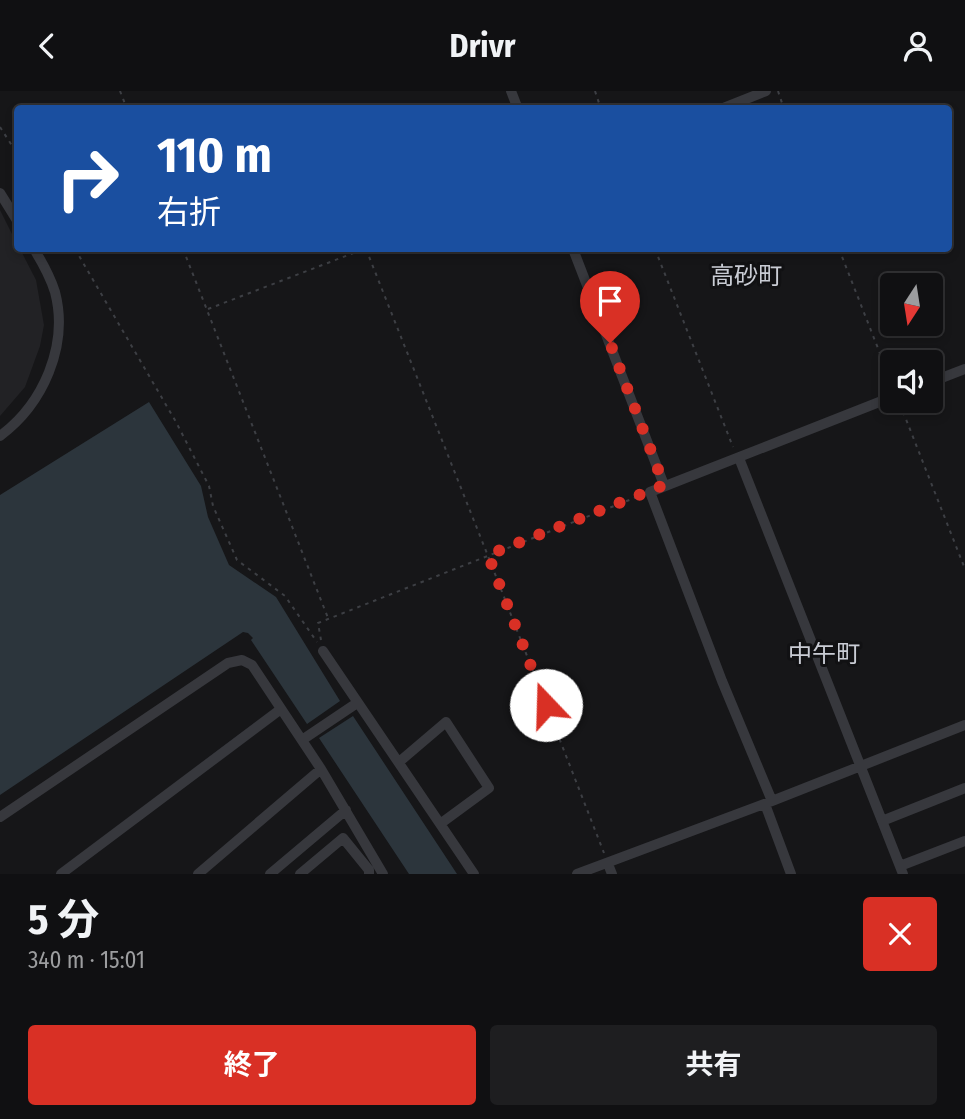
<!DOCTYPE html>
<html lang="ja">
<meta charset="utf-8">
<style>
:root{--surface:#101012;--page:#1e1e20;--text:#f1f3f6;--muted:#9c9d9f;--line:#303032;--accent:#d93025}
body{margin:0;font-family:"Fira Sans Condensed","Noto Sans JP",sans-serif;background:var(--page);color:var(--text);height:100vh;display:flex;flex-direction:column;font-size:26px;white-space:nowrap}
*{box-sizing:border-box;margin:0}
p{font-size:23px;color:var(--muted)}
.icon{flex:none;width:38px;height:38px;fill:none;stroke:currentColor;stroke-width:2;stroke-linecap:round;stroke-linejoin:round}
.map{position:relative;height:783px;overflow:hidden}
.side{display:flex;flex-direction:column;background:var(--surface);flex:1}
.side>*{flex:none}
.banner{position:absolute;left:14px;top:14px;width:938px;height:147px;border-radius:7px;box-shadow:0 4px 10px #0003,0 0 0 2px var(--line);background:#1a4fa0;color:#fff;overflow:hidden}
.needle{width:46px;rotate:192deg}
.fabs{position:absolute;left:880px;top:182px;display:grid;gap:14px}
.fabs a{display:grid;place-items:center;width:63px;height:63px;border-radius:7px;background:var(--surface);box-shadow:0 4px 10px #0003,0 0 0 2px var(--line);font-size:35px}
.pin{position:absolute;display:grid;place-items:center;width:60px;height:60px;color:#fff;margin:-72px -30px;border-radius:50% 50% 50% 0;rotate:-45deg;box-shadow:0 0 7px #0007}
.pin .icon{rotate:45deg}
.me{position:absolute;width:77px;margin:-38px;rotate:339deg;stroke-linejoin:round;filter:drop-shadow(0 0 5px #0008)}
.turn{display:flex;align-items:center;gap:24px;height:147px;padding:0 28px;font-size:32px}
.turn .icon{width:91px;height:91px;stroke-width:2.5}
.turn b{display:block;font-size:49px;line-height:60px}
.round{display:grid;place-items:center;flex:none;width:74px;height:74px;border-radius:7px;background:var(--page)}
.summary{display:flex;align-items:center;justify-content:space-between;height:119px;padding:0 28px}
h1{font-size:42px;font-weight:700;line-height:52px}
.primary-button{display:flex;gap:14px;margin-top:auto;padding:14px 28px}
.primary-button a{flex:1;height:80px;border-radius:7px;background:var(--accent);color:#fff;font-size:28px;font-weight:700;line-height:80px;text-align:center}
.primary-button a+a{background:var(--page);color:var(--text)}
header{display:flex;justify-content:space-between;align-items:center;height:91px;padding:0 28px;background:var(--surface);font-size:32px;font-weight:700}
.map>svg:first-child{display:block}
.built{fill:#222225}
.water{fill:#2c353c}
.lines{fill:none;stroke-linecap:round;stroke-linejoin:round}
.path{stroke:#3d3f44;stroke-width:2;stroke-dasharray:3.5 5;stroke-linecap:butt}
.minor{stroke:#37383d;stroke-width:10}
.route{stroke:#d93025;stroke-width:12;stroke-dasharray:0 21.6}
.labels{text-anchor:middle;stroke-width:6;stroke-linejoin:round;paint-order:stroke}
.quarter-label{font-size:24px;fill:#c9ccd4;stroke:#111113}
</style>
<header><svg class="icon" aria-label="back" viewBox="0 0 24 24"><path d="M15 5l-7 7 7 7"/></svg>Drivr<svg class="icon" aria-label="person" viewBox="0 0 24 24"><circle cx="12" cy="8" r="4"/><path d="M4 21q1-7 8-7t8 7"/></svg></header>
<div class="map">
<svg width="965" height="783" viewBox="0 0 965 783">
<rect width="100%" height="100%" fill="#161618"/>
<path class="built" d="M0 119 17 153 18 158H20L36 189 44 234 40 255 25 296 0 325Z"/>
<path class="water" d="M149 311 201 395 208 426 229 474 276 506 340 610 307 633 251 549 253 547 248 542 243 541 0 704V404Z
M353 625 457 783H409L319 647Z"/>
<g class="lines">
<path class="path" d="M120 0 127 18
M595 0 601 18
M778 0 784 18
M0 36 18 64
M75 158 176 331 209 395 213 415 237 469 285 505 317 551
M183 158 328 527
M366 158 488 465 604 762
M655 158 733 356
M839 158 892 293
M208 218 364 158
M900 313 965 478
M321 549 318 532 642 404"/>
<path class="minor" d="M511 0 518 18
M721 18 766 0
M0 102 18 131
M573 158 664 394
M931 291 965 278
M0 345C43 313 69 255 55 201 50 185 42 171 34 158
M739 367 903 783
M323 560 474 783
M302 649 357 612
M399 671 446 631 489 697 440 733
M772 710 722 590 650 401 892 306
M765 713 791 783
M0 726 228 572 242 569 252 574 321 678 383 783
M882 730 965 697
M608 773 612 783
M900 775 965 750
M61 783 281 618
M198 783 321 678
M270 783 346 719
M300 783 343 747 369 779V783
M577 783 772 710 965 634"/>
</g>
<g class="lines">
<path class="route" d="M546 614 488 464 664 394 610 252"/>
</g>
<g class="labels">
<g class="quarter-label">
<text x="746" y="193">高砂町</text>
<text x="824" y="571">中午町</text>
</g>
</g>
</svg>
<div class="fabs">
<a><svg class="needle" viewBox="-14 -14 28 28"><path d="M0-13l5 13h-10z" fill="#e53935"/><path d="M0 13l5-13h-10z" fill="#9c9d9f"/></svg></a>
<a><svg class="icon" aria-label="sound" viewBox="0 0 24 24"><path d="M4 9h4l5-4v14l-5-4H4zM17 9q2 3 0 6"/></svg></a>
</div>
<div class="pin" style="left:610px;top:252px;background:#d93025"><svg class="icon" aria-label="arrive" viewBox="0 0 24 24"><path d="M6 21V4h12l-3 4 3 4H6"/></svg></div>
<svg class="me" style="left:546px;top:614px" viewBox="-20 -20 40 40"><circle r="19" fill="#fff"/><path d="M0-13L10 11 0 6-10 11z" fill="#d93025"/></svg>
<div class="banner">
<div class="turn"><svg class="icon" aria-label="right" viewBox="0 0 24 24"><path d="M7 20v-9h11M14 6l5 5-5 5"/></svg><div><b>110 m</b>右折</div></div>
</div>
</div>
<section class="side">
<div class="summary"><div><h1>5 分</h1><p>340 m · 15:01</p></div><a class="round" style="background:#d93025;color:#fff"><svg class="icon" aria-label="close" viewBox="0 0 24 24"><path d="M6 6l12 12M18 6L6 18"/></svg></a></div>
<div class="primary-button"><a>終了</a><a>共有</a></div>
</section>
